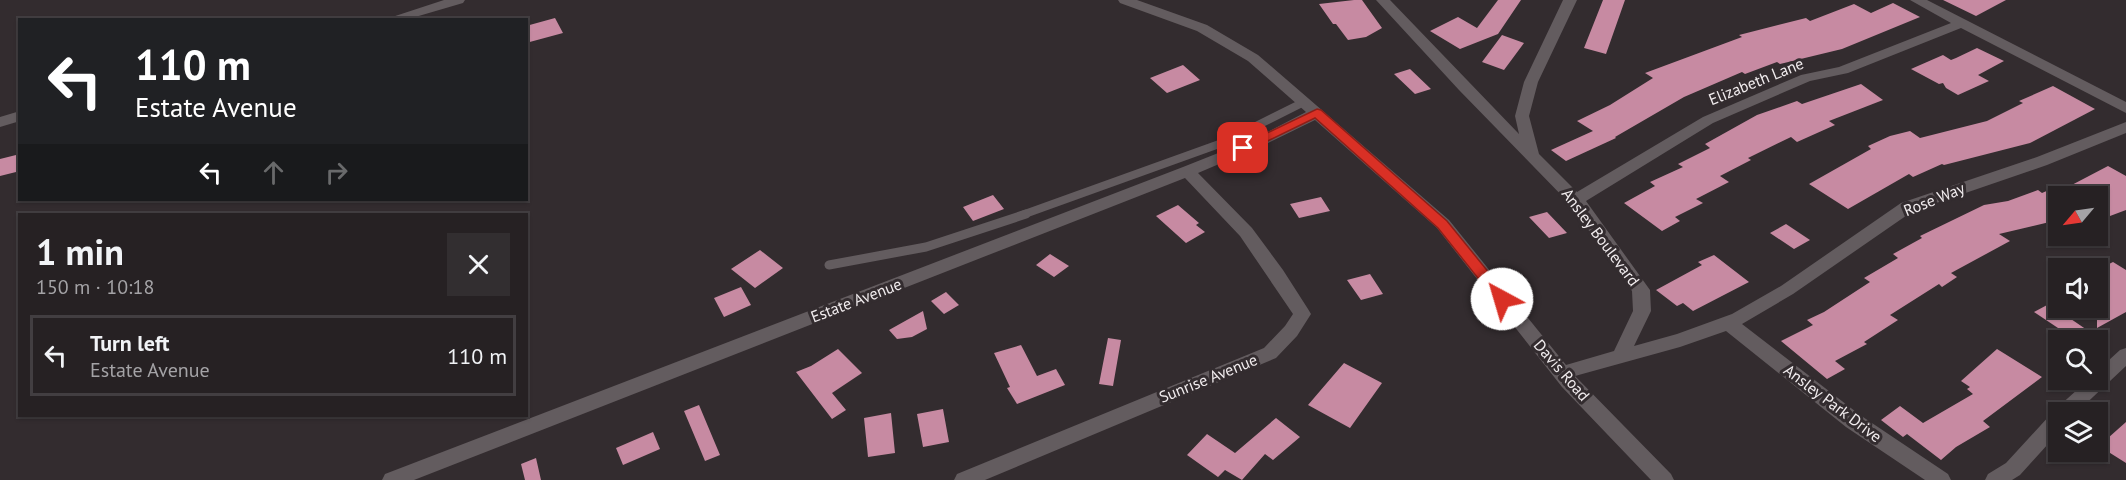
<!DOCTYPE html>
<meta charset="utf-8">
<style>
:root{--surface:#262123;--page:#322e30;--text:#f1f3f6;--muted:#a4a3a6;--line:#423e41}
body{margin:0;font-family:"PT Sans",sans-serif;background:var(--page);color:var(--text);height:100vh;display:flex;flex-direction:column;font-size:22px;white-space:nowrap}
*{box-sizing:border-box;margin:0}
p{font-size:20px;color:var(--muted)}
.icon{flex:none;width:33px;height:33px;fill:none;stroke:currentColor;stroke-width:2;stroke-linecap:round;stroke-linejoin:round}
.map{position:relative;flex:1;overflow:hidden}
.details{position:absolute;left:18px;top:213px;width:510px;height:204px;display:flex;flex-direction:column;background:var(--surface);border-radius:0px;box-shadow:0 2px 4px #0004,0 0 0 2px var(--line)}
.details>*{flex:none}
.banner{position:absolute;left:18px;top:18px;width:510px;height:183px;border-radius:0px;box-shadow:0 2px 4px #0004,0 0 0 2px var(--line);background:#202124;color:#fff;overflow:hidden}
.needle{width:39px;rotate:241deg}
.buttons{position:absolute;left:2048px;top:186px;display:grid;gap:12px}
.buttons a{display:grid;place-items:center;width:60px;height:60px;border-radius:0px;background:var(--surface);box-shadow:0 2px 4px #0004,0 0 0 2px var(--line);font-size:30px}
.pin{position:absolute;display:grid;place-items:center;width:51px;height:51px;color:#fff;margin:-26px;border-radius:12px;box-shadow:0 3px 9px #0006}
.me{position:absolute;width:66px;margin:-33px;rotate:321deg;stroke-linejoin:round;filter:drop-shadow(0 0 4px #0008)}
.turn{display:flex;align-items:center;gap:21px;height:126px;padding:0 18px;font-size:27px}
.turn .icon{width:78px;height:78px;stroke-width:2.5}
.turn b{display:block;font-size:42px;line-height:51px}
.lanes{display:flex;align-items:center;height:57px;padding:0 18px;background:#0003;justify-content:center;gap:30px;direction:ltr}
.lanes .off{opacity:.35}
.round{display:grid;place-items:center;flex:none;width:63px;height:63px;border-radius:0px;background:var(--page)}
.head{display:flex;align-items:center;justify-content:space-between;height:102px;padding:0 18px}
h1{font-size:36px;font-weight:600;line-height:45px}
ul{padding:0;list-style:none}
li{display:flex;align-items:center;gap:18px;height:81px;margin:0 12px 9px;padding:0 6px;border:3px solid var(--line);border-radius:0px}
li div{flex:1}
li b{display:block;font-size:22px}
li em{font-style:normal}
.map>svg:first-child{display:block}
.building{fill:#c78aa2}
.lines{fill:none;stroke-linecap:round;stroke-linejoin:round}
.lane-far1{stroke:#635c5f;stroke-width:8}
.lane{stroke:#635c5f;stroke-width:9}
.street{fill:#635c5f;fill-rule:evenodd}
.route{fill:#d93025;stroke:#8d1f18;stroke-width:1.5}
.labels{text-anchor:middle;stroke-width:6;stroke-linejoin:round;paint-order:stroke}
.street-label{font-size:16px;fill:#f1ecee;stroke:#332c2f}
</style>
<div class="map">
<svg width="2126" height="480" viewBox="0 0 2126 480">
<rect width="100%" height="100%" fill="#332c2f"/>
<path class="building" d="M1354 0H1362L1382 28 1366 37 1348 40 1336 24H1333L1319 4Z
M1498 0H1521L1498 34 1460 49 1430 31 1458 17 1477 28Z
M1603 0H1625L1606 54 1584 48Z
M1943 0H2006L1976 16Z
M1893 3 1920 17 1842 49 1780 64 1777 62 1745 74 1742 72 1684 97 1615 137 1616 138 1566 161 1551 150 1593 131 1577 121 1610 105 1653 78 1645 73 1742 37 1739 35 1806 18 1810 21 1854 4 1871 13Z
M555 18 563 33 526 43V26Z
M1502 35 1524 43 1504 70 1482 62Z
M1977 48 2004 61 1978 75 1989 81 1958 95 1946 88 1943 83 1939 84 1911 69 1943 55 1951 60 1956 58Z
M1183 65 1200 80 1167 93 1150 78Z
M1410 69 1431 89 1415 94 1394 74Z
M1861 84 1883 100 1829 121 1835 125 1797 142 1791 137 1748 158 1751 160 1720 176 1729 182 1696 199 1703 203 1675 217 1680 221 1662 231 1624 203 1655 186 1650 182 1683 167 1678 164 1710 148 1705 144 1757 115 1797 101 1802 104Z
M2053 86 2095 109 2030 143 1944 165 1942 164 1913 177 1909 174 1848 209 1809 184 1871 149 1868 146 1890 136 1910 131 1920 138 1987 121 2023 103 2019 101Z
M20 154V171L0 176V159Z
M2108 166 2126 176V210L2110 216 2097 208V196H2079L2066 188Z
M2058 186V220L1999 234 2010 241 1951 273 1957 277 1942 287 1939 284 1890 315 1898 320 1864 342 1867 344 1835 361 1845 369 1827 379 1781 341 1813 325 1807 320 1824 312 1870 282 1864 278 1898 258 1893 254 1922 238 1920 236 1984 205 2008 201 2038 190 2042 193Z
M993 195 1004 209 973 221 963 207Z
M1321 197 1330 211 1299 218 1290 204Z
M1178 205 1199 223 1196 225 1205 232 1186 243 1156 216Z
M1547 212 1567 233 1549 238 1529 217Z
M1786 224 1810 240 1794 249 1770 233Z
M760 250 783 268 755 288 731 269Z
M1050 254 1069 266 1054 277 1036 265Z
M1714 255 1749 282 1693 311 1683 303 1677 306 1656 290 1702 265 1698 262Z
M2113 262 2126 270V312L2097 328V270Z
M1370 274 1383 294 1361 300 1347 280Z
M741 287 751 305 724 317 714 298Z
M946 292 959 305 944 314 931 301Z
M2049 304 2090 332 2076 340 2034 312Z
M923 311 927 329 912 337 897 339 889 330Z
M1108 338 1121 340 1113 386 1099 384Z
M1021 345 1037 376 1056 369 1065 385 1017 404 1007 388 1010 387 994 353Z
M838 349 862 373 832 393 846 410 832 419 796 372 811 366Z
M1997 349 2042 377 1983 421 1990 427 1956 447 1941 460 1907 434 1903 437 1881 420 1900 406 1923 423 1973 394 1967 389 1970 387 1961 381Z
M1344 363 1382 383 1350 428 1308 405Z
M699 405 720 455 705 461 684 411Z
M943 409 949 442 923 447 917 414Z
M891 413 895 453 868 457 864 418Z
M1276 418 1300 437 1273 460 1265 454 1242 480 1225 470 1218 477 1187 455 1207 434 1235 453Z
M2126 422V463L2099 446Z
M653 432 660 449 623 465 616 448Z
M536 458 541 480H525L521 464Z"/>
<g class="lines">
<path class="lane-far1" d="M1022 215 1222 143 1304 102"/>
<path class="lane" d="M829 265 926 247 1026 214"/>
<path class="street" d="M444 0H465L463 3 405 20H383Z
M1118 0H1137L1207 25 1258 55 1449 220 1566 365 1614 351 1633 311 1632 291 1570 204 1459 90 1376 0H1390L1519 134 1515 116 1524 82 1563 0H1577L1538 82 1529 116 1539 154 1577 192 1703 117 1801 75 1839 67 1951 23 1910 0H1927L2126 102V113L1961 28 1848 73 1810 81 1713 123 1586 201 1650 290 1651 311 1634 346 1677 334 1732 314 1781 286 1901 203 2037 157 2126 122V133L2047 165 1913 211 1793 294 1742 324 1860 415 1948 474 1951 480H1925L1846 427 1726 331 1680 347 1575 376 1671 474 1674 480H1651L1562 387 1437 228 1315 120 1266 144 1198 173 1252 228 1283 270 1308 309 1311 314 1297 336 1276 358 985 480H954L957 474 1264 348 1285 326 1293 314 1240 236 1185 178 414 480H382L385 474 1183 167 1256 138 1306 112 1248 61 1197 31 1120 3Z
M20 111V121L0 127V117Z
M2126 348V366L2077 412H2058V433L2020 475 2012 480H1985L1988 474 2006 463 2051 414 2056 413 2058 407 2088 380H2097V371L2120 350Z"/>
</g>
<path class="route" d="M1317 109 1321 110 1447 221 1507 295 1510 299 1507 302H1497L1438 228 1315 118 1247 151 1243 152 1236 148Z"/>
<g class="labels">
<g class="street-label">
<text transform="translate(1756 81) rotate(-22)" y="6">Elizabeth Lane</text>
<text transform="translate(1934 199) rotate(-22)" y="6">Rose Way</text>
<text transform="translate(1601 237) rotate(53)" y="6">Ansley Boulevard</text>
<text transform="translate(856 300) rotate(-21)" y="6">Estate Avenue</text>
<text transform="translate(1562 370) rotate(49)" y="6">Davis Road</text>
<text transform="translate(1208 378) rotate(-22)" y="6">Sunrise Avenue</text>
<text transform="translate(1833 403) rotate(37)" y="6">Ansley Park Drive</text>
</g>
</g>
</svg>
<div class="buttons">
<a><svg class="needle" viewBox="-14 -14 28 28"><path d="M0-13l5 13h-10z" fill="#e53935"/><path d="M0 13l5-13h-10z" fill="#a4a3a6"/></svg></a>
<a><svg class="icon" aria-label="sound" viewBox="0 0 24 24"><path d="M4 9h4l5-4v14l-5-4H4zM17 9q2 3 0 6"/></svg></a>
<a><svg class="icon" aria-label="search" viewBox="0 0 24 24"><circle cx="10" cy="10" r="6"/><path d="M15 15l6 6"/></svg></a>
<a><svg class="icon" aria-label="layers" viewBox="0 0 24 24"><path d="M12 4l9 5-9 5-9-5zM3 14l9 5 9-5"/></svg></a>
</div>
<div class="pin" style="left:1243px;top:148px;background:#d93025"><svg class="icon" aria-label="arrive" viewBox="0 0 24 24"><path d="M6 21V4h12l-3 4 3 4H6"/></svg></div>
<svg class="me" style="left:1502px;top:299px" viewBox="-20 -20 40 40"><circle r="19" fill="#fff"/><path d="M0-13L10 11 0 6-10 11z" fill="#d93025"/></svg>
<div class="banner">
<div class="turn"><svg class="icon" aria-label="left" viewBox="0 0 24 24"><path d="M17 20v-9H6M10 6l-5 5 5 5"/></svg><div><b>110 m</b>Estate Avenue</div></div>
<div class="lanes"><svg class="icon" aria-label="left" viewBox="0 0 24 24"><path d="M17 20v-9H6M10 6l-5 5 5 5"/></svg><svg class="icon off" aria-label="ahead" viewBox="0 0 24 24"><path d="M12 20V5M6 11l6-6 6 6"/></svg><svg class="icon off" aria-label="right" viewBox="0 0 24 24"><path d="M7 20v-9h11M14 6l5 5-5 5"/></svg></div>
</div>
<section class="details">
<div class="head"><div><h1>1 min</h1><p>150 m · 10:18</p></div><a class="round"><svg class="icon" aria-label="close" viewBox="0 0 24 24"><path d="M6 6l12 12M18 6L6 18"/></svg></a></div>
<ul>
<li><svg class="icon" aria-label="left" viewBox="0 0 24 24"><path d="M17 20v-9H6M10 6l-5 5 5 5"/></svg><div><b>Turn left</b><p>Estate Avenue</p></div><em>110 m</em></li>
</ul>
</section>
</div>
